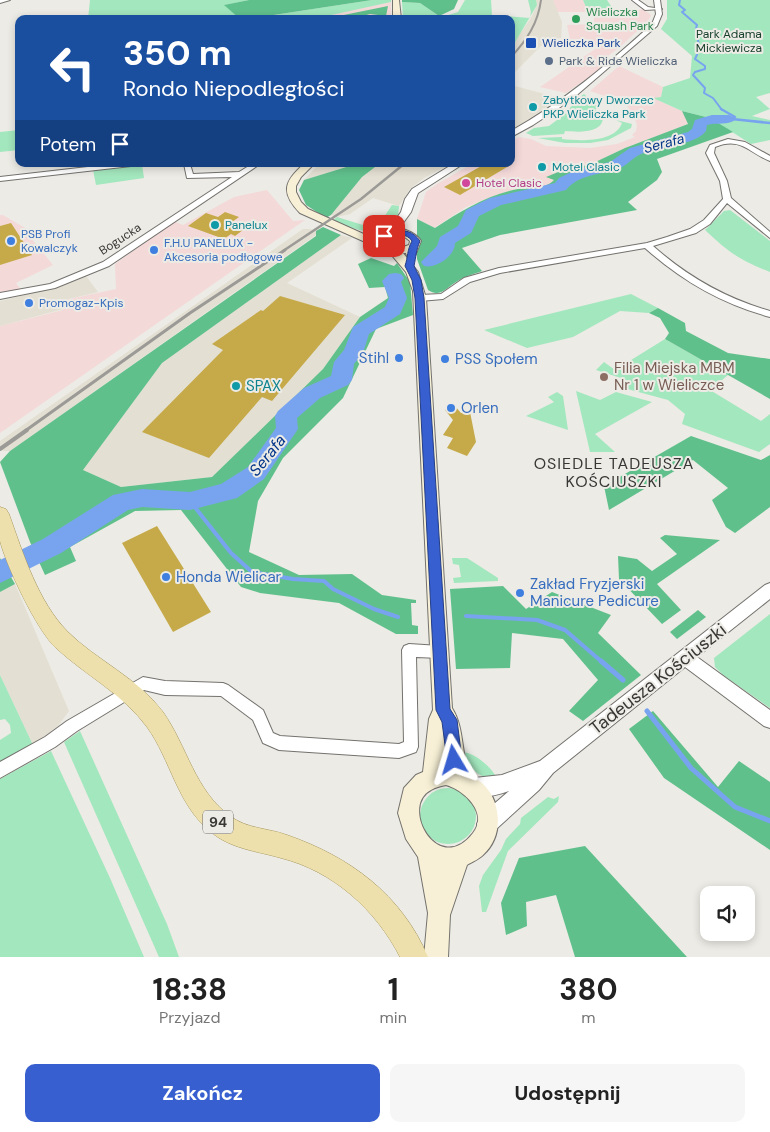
<!DOCTYPE html>
<html lang="pl">
<meta charset="utf-8">
<style>
:root{--surface:#fff;--page:#f6f6f6;--text:#222;--muted:#767676;--accent:#385fd0}
body{margin:0;font-family:"DM Sans",sans-serif;background:var(--page);color:var(--text);height:100vh;display:flex;flex-direction:column;font-size:19px;white-space:nowrap}
*{box-sizing:border-box;margin:0}
p{font-size:16px;color:var(--muted)}
.icon{flex:none;width:28px;height:28px;fill:none;stroke:currentColor;stroke-width:2;stroke-linecap:round;stroke-linejoin:round}
.map{position:relative;height:957px;overflow:hidden}
.sheet{display:flex;flex-direction:column;background:var(--surface);flex:1}
.sheet>*{flex:none}
.hud{position:absolute;left:15px;top:15px;width:500px;height:152px;border-radius:10px;box-shadow:0 2px 8px #0003;background:#1a4fa0;color:#fff;overflow:hidden}
.tools{position:absolute;left:700px;top:886px;display:grid;gap:10px}
.tools a{display:grid;place-items:center;width:55px;height:55px;border-radius:10px;background:var(--surface);box-shadow:0 2px 8px #0003;font-size:25px}
.pin{position:absolute;display:grid;place-items:center;width:42px;height:42px;color:#fff;margin:-21px;border-radius:10px;box-shadow:0 2px 8px #0006}
.me{position:absolute;width:55px;margin:-28px;rotate:353deg;stroke-linejoin:round;filter:drop-shadow(0 0 4px #0008)}
.turn{display:flex;align-items:center;gap:18px;height:105px;padding:0 25px;font-size:22px}
.turn .icon{width:65px;height:65px;stroke-width:2.5}
.turn b{display:block;font-size:35px;line-height:42px}
.then{display:flex;align-items:center;height:48px;padding:0 25px;background:#0003;gap:10px;font-size:19px}
.eta{display:flex;justify-content:space-evenly;align-items:center;height:85px;text-align:center}
.eta b{font-size:30px;font-weight:700;line-height:35px}
.cta{display:flex;gap:10px;margin-top:auto;padding:10px 25px}
.cta a{flex:1;height:58px;border-radius:10px;background:var(--accent);color:#fff;font-size:20px;font-weight:700;line-height:58px;text-align:center}
.cta a+a{background:var(--page);color:var(--text)}
.map>svg:first-child{display:block}
.commercial{fill:#f4d9d9}
.built{fill:#e3dfd2}
.green{fill:#a3e7be}
.forest{fill:#60c08c}
.lines{fill:none;stroke-linecap:round;stroke-linejoin:round}
.stream-far3{stroke:#78a4ef;stroke-width:2}
.stream-far2{stroke:#78a4ef;stroke-width:2.5}
.stream-far1{stroke:#78a4ef;stroke-width:4}
.stream{stroke:#78a4ef;stroke-width:5}
.river{fill:#78a4ef;fill-rule:evenodd}
.building{fill:#c6aa49}
.minor-casing{stroke:#74726e;stroke-width:2}
.tertiary-casing{stroke:#74726e;stroke-width:2}
.secondary-casing{stroke:#74726e;stroke-width:2}
.primary-casing{stroke:#a7985f;stroke-width:1}
.minor{fill:#fff;fill-rule:evenodd}
.tertiary{fill:#fff;fill-rule:evenodd}
.secondary{fill:#f7f0d6;fill-rule:evenodd}
.primary{fill:#eee0ad;fill-rule:evenodd}
.rail-far3{stroke:#9b9a96;stroke-width:2}
.rail-far2{stroke:#9b9a96;stroke-width:2.5}
.rail-far1{stroke:#9b9a96;stroke-width:3}
.rail{stroke:#9b9a96;stroke-width:4}
.route{fill:#385fd0;stroke:#243e87}
.leisure-dot{fill:#2e9e5b;stroke:#ecebe5;stroke-width:2}
.transit-dot{fill:#1a4fb4;stroke:#ecebe5;stroke-width:2}
.service-dot{fill:#5c6f8a;stroke:#ecebe5;stroke-width:2}
.culture-dot{fill:#0f9aa8;stroke:#ecebe5;stroke-width:2}
.hotel-dot{fill:#d1479c;stroke:#ecebe5;stroke-width:2}
.shop-dot{fill:#3f7fe0;stroke:#ecebe5;stroke-width:2}
.education-dot{fill:#8d6e63;stroke:#ecebe5;stroke-width:2}
.labels{text-anchor:middle;stroke-width:4;stroke-linejoin:round;paint-order:stroke}
.far-leisure-label{font-size:12px;fill:#27864d;stroke:#ecebe5;text-anchor:start}
.far-park-label{font-size:12px;fill:#153e29;stroke:#ecebe5}
.far-transit-label{font-size:12px;fill:#164399;stroke:#ecebe5;text-anchor:start}
.far-service-label{font-size:12px;fill:#4e5e75;stroke:#ecebe5;text-anchor:start}
.far-culture-label{font-size:12px;fill:#0d838f;stroke:#ecebe5;text-anchor:start}
.far-hotel-label{font-size:12px;fill:#b23c85;stroke:#ecebe5;text-anchor:start}
.far-shop-label{font-size:12px;fill:#366cbe;stroke:#ecebe5;text-anchor:start}
.far-street-label{font-size:12px;fill:#383735;stroke:#ecebe5}
.far-water-label{font-size:14px;font-style:italic;fill:#04358a;stroke:#ecebe5}
.shield{fill:#ecebe5;stroke:#6e6d6a;stroke-width:1}
.shield-label{font-size:14px;font-weight:bold;fill:#383735}
.shop-label{font-size:15px;fill:#366cbe;stroke:#ecebe5;text-anchor:start}
.education-label{font-size:15px;fill:#785e54;stroke:#ecebe5;text-anchor:start}
.culture-label{font-size:15px;fill:#0d838f;stroke:#ecebe5;text-anchor:start}
.water-label{font-size:16px;font-style:italic;fill:#04358a;stroke:#ecebe5}
.neighbourhood-label{font-size:16px;letter-spacing:1px;fill:#383735;stroke:#ecebe5}
.near-street-label{font-size:18px;fill:#383735;stroke:#ecebe5}
</style>
<div class="map">
<svg width="770" height="957" viewBox="0 0 770 957">
<rect width="100%" height="100%" fill="#ecebe5"/>
<path class="commercial" d="M553 0H590H583L588 12H557Z
M391 2V19H313L375 5Z
M643 9 651 15 648 21 620 47 597 64 601 68 592 75 566 93 540 87 598 47 592 42 570 39 567 25 594 24V17L617 15Z
M619 66 663 87 661 97 655 99 682 111 688 124 625 148 589 165 568 168 547 177 555 180 550 184 539 188 512 190 488 198 466 207 434 228 417 219 426 192 437 184 472 164H511V141L519 137 531 139 546 146 590 148 617 144 635 137 632 135 636 131 637 125 633 114 627 106 619 101 590 91Z
M267 190 293 221 305 220 0 433V326L63 310 60 301 116 289 115 264 173 221 183 225 234 197Z
M0 215H3L32 232 31 238 53 265 16 283 21 290 0 294Z"/>
<path class="built" d="M536 0H553L562 22 561 38 547 40 511 76V46L531 18 537 5Z
M511 85 556 97 558 99 511 131Z
M319 164H356L304 180Z
M379 164H451L424 178 410 189 399 206 373 198 350 214 337 217 331 215 362 177Z
M303 229H310L316 231V235L10 451H3L0 446V441Z
M341 235 352 238 287 283 360 317 323 369 212 477 121 487 83 470 162 363Z
M86 276 98 292 60 301 63 309 0 326V301L58 287Z
M15 584 69 711 58 726 33 745 0 675V592Z"/>
<path class="green" d="M90 0H249L225 5 240 19H88Z
M372 0H391V2L313 19H247Z
M465 0H491L492 15 530 18 531 12 528 0H536L537 5 514 44 511 46V39L515 34 511 19H436L458 12Z
M583 0H607L613 9 591 10 592 12H588Z
M667 0H770V93L756 97 770 109 752 116 770 120V140L751 144 710 118 682 111 653 98 661 97 663 87 690 78 692 56 661 29 667 19Z
M402 2 420 3 439 16 421 19 403 18Z
M584 94 599 108 595 109 603 118C602 134 577 132 565 131L564 134 533 136 526 133 534 128 549 126 569 111 568 109 576 103 574 101Z
M616 120 632 124 631 128 608 140 590 143H565L538 138 562 137V139C579 141 615 143 622 123Z
M19 130V150L0 152V132Z
M142 164 144 178 96 185 93 170Z
M392 205 399 206 398 216H395C385 243 352 228 332 221L337 217 376 229Z
M730 210 770 241V272C741 261 727 251 705 230L724 211Z
M631 294 658 308 649 313 620 311 573 337 527 348 484 330Z
M665 339 728 375 710 390 761 421 770 414V444L759 452 682 424 685 414 668 400 620 387 621 378 596 370 604 362 615 370Z
M576 391 600 400 616 392 652 402 595 434 615 452H590Z
M557 392 563 396 568 430 526 416 554 402 548 397Z
M452 558H467L498 578V581L454 583 453 578 461 577 459 565 453 564Z
M770 614V708L723 675 715 667 714 658Z
M0 675 33 745 0 764V740L11 733 10 725 5 719 0 720Z
M80 731 167 924 179 957H159L64 742Z
M51 751 110 878 144 957H0V779Z
M463 752C475 753 491 767 497 778 480 780 468 768 463 752Z
M420 816a28 28 0 1 1 56 0a28 28 0 1 1-56 0Z
M559 796 558 802 508 851 486 912H482L479 886 483 875 501 850 506 839 520 824 521 818 548 797 554 799Z"/>
<path class="forest" d="M249 0H372L247 19H240L224 5Z
M402 0H458L454 9 439 16 420 3 402 2Z
M388 6 386 16 370 14 363 16 367 19H324Z
M682 111 710 118 733 132 657 159 662 172 657 180 628 202 637 210 500 235 462 248 482 271C474 274 463 277 456 282 446 288 440 298 428 290L417 259V219L435 228C461 211 487 195 518 189 531 187 544 190 554 180L546 177 568 168 589 165 625 148 688 124Z
M356 164H379L362 177 331 215 326 218 306 205 299 190 304 180Z
M323 227 341 235 162 363 83 470 121 487 212 477 323 369 360 317 388 298 385 287 369 288 358 264 371 258 394 266 397 263 410 282 413 315 376 329 343 398 283 458 258 501 249 552 299 575 352 574 382 595 416 600V603H411L412 625 418 626V634H396L339 603 260 593 241 587 181 510 135 511 70 547 76 561 45 575 30 542 0 462 10 451 316 236V231Z
M658 308 685 323 686 331 728 353 770 359V399L665 339 669 333 660 318 649 313Z
M691 436 761 460 770 455V507L735 533 726 527 712 500 728 488 693 460 609 510 604 486Z
M665 535 720 540 657 584 681 610 662 624 619 579 618 556 637 559 652 571 677 554 660 538Z
M0 558 15 584 0 592Z
M503 586 526 609 552 592 611 615 598 633 641 675 583 721 569 711 598 680 563 639 512 633 510 668 456 669 450 589Z
M698 610 706 617 677 639 670 632Z
M653 711 718 787 739 761 770 782V850L664 778 629 729Z
M585 846 687 957H575L556 895 526 902 527 926 506 935 501 903 519 858Z"/>
<g class="lines">
<path class="stream-far3" d="M680 0 679 5 685 10 682 12 697 25C692 37 705 40 695 59L705 66V69L695 72 693 75 705 88 704 93 713 98 722 110"/>
<path class="stream-far2" d="M721 109 735 117 729 119
M732 119 770 123"/>
<path class="stream-far1" d="M190 501 231 553 252 572 293 579 324 581 333 589 374 609 398 617
M466 616 537 620 565 630 602 662"/>
<path class="stream" d="M601 661 623 680
M647 711 691 768 735 807 770 821"/>
<path class="river" d="M712 115H729L736 119C729 126 716 122 707 125L706 131C696 145 658 147 641 154 633 157 627 166 618 169 600 175 579 174 566 190L501 205 479 216 471 233 455 243C455 256 436 269 424 266L421 262 437 246 440 237 458 226 466 210 490 198 555 183 559 178 576 170 610 162 630 148 688 132 692 129 695 120Z
M395 273 401 274 404 278 401 282 407 298 400 314 369 334 363 353 354 364 352 380 348 385 320 398 297 418 298 429 264 479 237 498 190 510 142 507 128 510 61 553 0 583V560L43 539 113 495 142 489 190 492 221 484 248 467 276 428 275 416 278 411 304 388 331 376 334 362 344 350 353 327 385 307 389 298 382 281 389 274Z"/>
</g>
<path class="building" d="M485 164H512L460 195 444 187Z
M225 212 239 217 232 222 247 227 235 236 231 234 224 239 188 226 206 213 218 217Z
M11 223 32 255 0 265V226Z
M280 296 345 315 272 401 262 397 209 458 142 432 223 350 212 344 261 310 263 311Z
M454 405 461 413 470 412 476 442 467 456 447 448 453 438 443 435 453 420 445 410Z
M157 526 211 612 173 632 122 543Z"/>
<g class="lines">
<defs>
<path id="minor" d="M0 0H10L0 3Z
M632 0H638L648 7 662 9 645 10Z
M728 139 745 142 770 156V161C749 153 741 136 715 147L714 153 727 181 731 198 770 232V238L727 203 710 224 696 233 653 246C688 277 725 298 770 311V317C722 304 682 281 645 248L500 273 470 282 443 299 420 301 416 298 420 295 441 294 464 278 499 268 647 243 667 237 690 229 704 220 723 199 720 181 706 153 710 145Z
M114 164H135L131 166 0 181V177Z
M184 164H190L193 174 239 172 252 164H260L109 266 55 288 0 299V293L50 284 103 262 232 177 187 178Z
M409 644 440 646 445 648 447 652 445 656 440 658 416 657 418 747 416 752 399 758 279 750 263 743 253 720 221 696 165 695 144 690 77 731 55 747 0 778V762L45 737 67 721 143 677 165 681 223 683 228 685 263 710 273 733 280 736 399 744 404 742 402 650 404 646Z"/>
<path id="tertiary" d="M654 0H660L662 14 657 26 571 100 533 125 511 137V131C563 102 608 64 652 24L656 14Z
M453 164H463L418 193 411 212 395 234H389L387 232 401 212 405 199 412 189Z
M770 583V599L697 657 770 710V728L764 726 685 667 553 773 539 790 494 831 487 834 480 831 477 824 480 817 487 810 509 791C495 796 481 799 467 794L465 787 467 780 474 778 502 775 540 761 765 585Z"/>
<path id="secondary" d="M393 0H399L401 19H393Z
M304 164H314L301 177 296 186V192L301 202 308 209 377 240C385 222 412 227 421 241L415 256H407L406 253H403L418 272 426 298 452 708C464 727 461 750 468 770 471 777 480 780 485 786 502 805 503 837 483 855 479 859 472 862 467 865L450 915 448 957H424L428 913 418 857 406 839 398 813 404 788 416 775 423 772 429 719 433 710 413 291 406 272 390 253 300 213C281 193 283 182 304 164ZM395 235H402L410 241 409 245 400 248 387 245V240ZM445 756 447 765 443 766ZM446 785C464 790 489 813 473 833 438 878 399 806 431 790 436 787 441 786 446 785Z"/>
<path id="primary" d="M0 507 6 509 9 514C23 553 38 602 68 632 96 660 138 678 163 712 187 746 195 791 230 816 247 829 268 828 287 835 350 857 401 894 428 957H400C376 910 333 871 281 858 257 851 231 849 211 832 177 805 171 760 147 727 123 694 85 675 56 648 37 631 6 565 0 541 0 530 0 518 0 507Z"/>
</defs>
<use href="#minor" class="minor-casing"/>
<use href="#tertiary" class="tertiary-casing"/>
<use href="#secondary" class="secondary-casing"/>
<use href="#primary" class="primary-casing"/>
<use href="#minor" class="minor"/>
<use href="#tertiary" class="tertiary"/>
<use href="#secondary" class="secondary"/>
<use href="#primary" class="primary"/>
<path class="rail-far3" d="M511 57C527 40 538 23 541 0"/>
<path class="rail-far2" d="M283 251 361 199 404 164"/>
<path class="rail-far1" d="M25 431 190 313 285 250"/>
<path class="rail" d="M0 449 27 430"/>
</g>
<path class="route" d="M392 230C405 230 413 231 420 241 416 250 416 257 414 266L421 280 424 298 450 709 457 720 462 760 460 766 454 768 449 766 447 760 442 722 436 710 415 298 412 280 405 266C408 257 407 250 412 241 405 231 394 236 384 239L380 236Z"/>
<circle class="leisure-dot" cx="576" cy="19" r="5"/>
<rect class="transit-dot" x="525" y="37" width="12" height="12" rx="2.5"/>
<circle class="service-dot" cx="549" cy="61" r="5"/>
<g class="culture-dot">
<circle cx="533" cy="107" r="5"/>
<circle cx="542" cy="167" r="5"/>
<circle cx="215" cy="225" r="5"/>
<circle cx="236" cy="386" r="5"/>
</g>
<circle class="hotel-dot" cx="466" cy="183" r="5"/>
<g class="shop-dot">
<circle cx="11" cy="241" r="5"/>
<circle cx="154" cy="250" r="5"/>
<circle cx="29" cy="303" r="5"/>
<circle cx="399" cy="358" r="5"/>
<circle cx="445" cy="359" r="5"/>
<circle cx="451" cy="408" r="5"/>
<circle cx="166" cy="577" r="5"/>
<circle cx="520" cy="593" r="5"/>
</g>
<circle class="education-dot" cx="604" cy="377" r="5"/>
<g class="labels">
<g class="far-leisure-label">
<text x="586" y="16">Wieliczka<tspan x="586" dy="14">Squash Park</tspan></text>
</g>
<g class="far-park-label">
<text x="729" y="38">Park Adama<tspan x="729" dy="14">Mickiewicza</tspan></text>
</g>
<g class="far-transit-label">
<text x="542" y="47">Wieliczka Park</text>
</g>
<g class="far-service-label">
<text x="559" y="65">Park &amp; Ride Wieliczka</text>
</g>
<g class="far-culture-label">
<text x="543" y="104">Zabytkowy Dworzec<tspan x="543" dy="14">PKP Wieliczka Park</tspan></text>
<text x="552" y="171">Motel Clasic</text>
<text x="225" y="229">Panelux</text>
</g>
<g class="far-hotel-label">
<text x="476" y="187">Hotel Clasic</text>
</g>
<g class="far-shop-label">
<text x="21" y="238">PSB Profi<tspan x="21" dy="14">Kowalczyk</tspan></text>
<text x="164" y="247">F.H.U PANELUX -<tspan x="164" dy="14">Akcesoria podłogowe</tspan></text>
<text x="39" y="307">Promogaz-Kpis</text>
</g>
<g class="far-street-label">
<text transform="translate(120 239) rotate(-33)" y="4">Bogucka</text>
</g>
<g class="far-water-label">
<text transform="translate(664 143) rotate(-15)" y="5">Serafa</text>
</g>
<rect class="shield" x="203" y="810.5" width="30" height="23" rx="4"/>
<g class="shield-label">
<text x="218" y="827">94</text>
</g>
<g class="shop-label">
<text x="389" y="363" text-anchor="end">Stihl</text>
<text x="455" y="364">PSS Społem</text>
<text x="461" y="413">Orlen</text>
<text x="176" y="582">Honda Wielicar</text>
<text x="530" y="589">Zakład Fryzjerski<tspan x="530" dy="17">Manicure Pedicure</tspan></text>
</g>
<g class="education-label">
<text x="614" y="373">Filia Miejska MBM<tspan x="614" dy="17">Nr 1 w Wieliczce</tspan></text>
</g>
<g class="culture-label">
<text x="246" y="391">SPAX</text>
</g>
<g class="water-label">
<text transform="translate(267 455) rotate(-51)" y="6">Serafa</text>
</g>
<g class="neighbourhood-label">
<text x="614" y="469">OSIEDLE TADEUSZA<tspan x="614" dy="18">KOŚCIUSZKI</tspan></text>
</g>
<g class="near-street-label">
<text transform="translate(658 679) rotate(-38)" y="6">Tadeusza Kościuszki</text>
</g>
</g>
</svg>
<div class="tools">
<a><svg class="icon" aria-label="sound" viewBox="0 0 24 24"><path d="M4 9h4l5-4v14l-5-4H4zM17 9q2 3 0 6"/></svg></a>
</div>
<div class="pin" style="left:384px;top:236px;background:#d93025"><svg class="icon" aria-label="arrive" viewBox="0 0 24 24"><path d="M6 21V4h12l-3 4 3 4H6"/></svg></div>
<svg class="me" style="left:454px;top:760px" viewBox="-20 -20 40 40"><path d="M0-17L14 15 0 8-14 15z" fill="#385fd0" stroke="#fff" stroke-width="4"/></svg>
<div class="hud">
<div class="turn"><svg class="icon" aria-label="left" viewBox="0 0 24 24"><path d="M17 20v-9H6M10 6l-5 5 5 5"/></svg><div><b>350 m</b>Rondo Niepodległości</div></div>
<div class="then">Potem<svg class="icon" aria-label="arrive" viewBox="0 0 24 24"><path d="M6 21V4h12l-3 4 3 4H6"/></svg></div>
</div>
</div>
<section class="sheet">
<div class="eta">
<div><b>18:38</b><p>Przyjazd</p></div>
<div><b>1</b><p>min</p></div>
<div><b>380</b><p>m</p></div>
</div>
<div class="cta"><a>Zakończ</a><a>Udostępnij</a></div>
</section>
